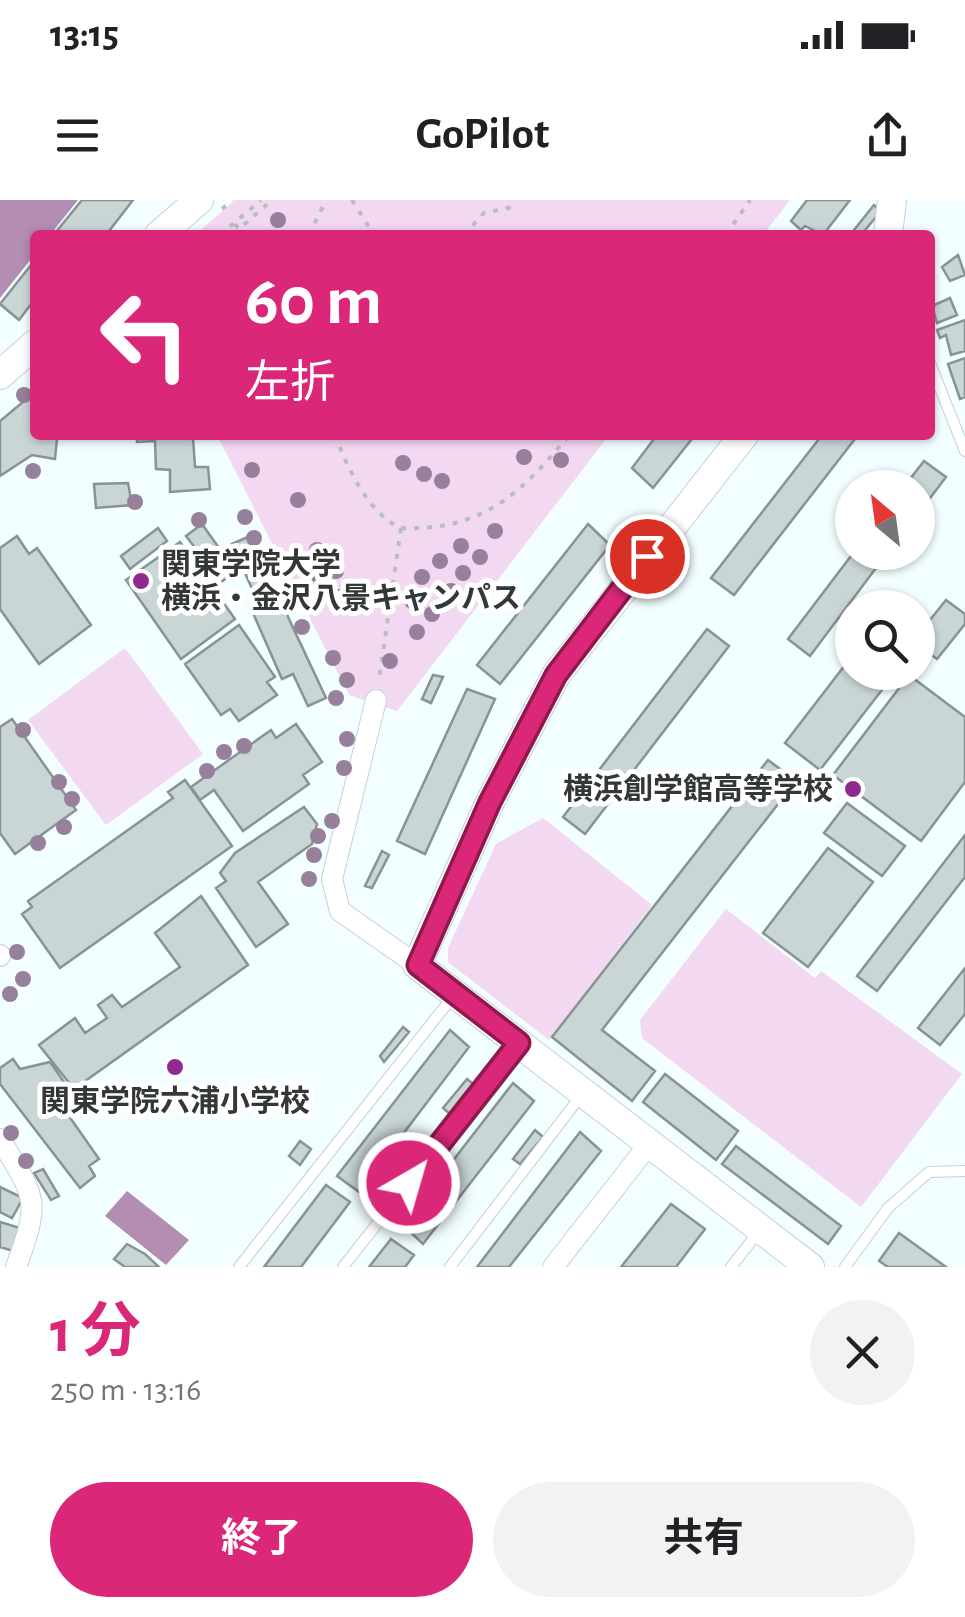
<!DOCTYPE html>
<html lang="ja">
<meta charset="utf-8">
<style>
:root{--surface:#fff;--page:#f2f2f2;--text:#202124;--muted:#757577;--accent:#db2777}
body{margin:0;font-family:"Alegreya Sans","Noto Sans JP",sans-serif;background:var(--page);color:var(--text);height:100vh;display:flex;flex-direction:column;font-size:38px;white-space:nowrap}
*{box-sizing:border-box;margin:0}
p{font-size:32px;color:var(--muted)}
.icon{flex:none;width:55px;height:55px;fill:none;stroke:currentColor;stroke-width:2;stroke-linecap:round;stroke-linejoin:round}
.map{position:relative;height:1067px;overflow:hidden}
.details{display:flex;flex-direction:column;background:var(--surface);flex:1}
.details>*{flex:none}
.hud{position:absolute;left:30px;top:30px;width:905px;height:210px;border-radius:10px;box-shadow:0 2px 8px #0004;background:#db2777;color:#fff;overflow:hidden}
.needle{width:65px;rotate:331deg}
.fabs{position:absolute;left:835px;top:270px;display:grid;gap:20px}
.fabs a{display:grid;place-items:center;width:100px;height:100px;border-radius:50%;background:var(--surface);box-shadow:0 2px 8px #0004;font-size:50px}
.pin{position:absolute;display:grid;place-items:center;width:85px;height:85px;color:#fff;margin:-42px;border:5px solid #fff;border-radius:50%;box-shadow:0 2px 10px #0007}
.me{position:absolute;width:110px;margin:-55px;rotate:38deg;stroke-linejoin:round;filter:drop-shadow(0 0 8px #0008)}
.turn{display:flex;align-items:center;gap:35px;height:210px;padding:0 50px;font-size:45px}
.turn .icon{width:130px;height:130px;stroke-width:2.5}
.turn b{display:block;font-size:70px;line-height:85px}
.round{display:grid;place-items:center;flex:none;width:105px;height:105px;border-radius:52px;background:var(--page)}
.overview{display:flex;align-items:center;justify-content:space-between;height:170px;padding:0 50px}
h1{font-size:60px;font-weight:700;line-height:75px;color:var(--accent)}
.button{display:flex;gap:20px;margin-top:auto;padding:20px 50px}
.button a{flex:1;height:115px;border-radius:60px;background:var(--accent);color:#fff;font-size:40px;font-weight:700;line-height:115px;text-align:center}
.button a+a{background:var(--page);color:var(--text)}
.status{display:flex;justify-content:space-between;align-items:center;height:70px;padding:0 50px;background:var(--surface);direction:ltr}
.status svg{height:28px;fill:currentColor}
header{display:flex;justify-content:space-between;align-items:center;height:130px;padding:0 50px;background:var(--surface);font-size:45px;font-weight:700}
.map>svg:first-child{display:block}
.green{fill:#f2d8f1}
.water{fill:#b48db2}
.building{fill:#cad6d6;stroke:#889393;stroke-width:2.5}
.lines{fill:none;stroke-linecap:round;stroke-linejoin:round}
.lane-casing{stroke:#c6d2d2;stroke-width:12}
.street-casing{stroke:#c6d2d2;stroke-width:22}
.secondary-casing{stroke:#c6d2d2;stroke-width:30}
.path{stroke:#b6bfc0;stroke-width:4;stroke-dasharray:5 8;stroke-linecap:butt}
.lane{stroke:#fff;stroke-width:10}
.street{stroke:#fff;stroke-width:20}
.secondary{stroke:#fff;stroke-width:28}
.tree{fill:#96809b}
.route-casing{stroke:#8e194d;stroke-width:25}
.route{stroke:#db2777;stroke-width:18}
.poi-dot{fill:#902a90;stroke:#fff;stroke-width:4}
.labels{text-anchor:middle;stroke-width:10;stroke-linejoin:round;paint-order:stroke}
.poi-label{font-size:30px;font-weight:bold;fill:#333738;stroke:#fff;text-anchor:start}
</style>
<div class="status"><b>13:15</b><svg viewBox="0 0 49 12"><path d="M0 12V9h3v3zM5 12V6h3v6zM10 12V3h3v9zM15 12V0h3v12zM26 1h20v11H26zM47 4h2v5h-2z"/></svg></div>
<header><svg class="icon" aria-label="menu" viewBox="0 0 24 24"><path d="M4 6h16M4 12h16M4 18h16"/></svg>GoPilot<svg class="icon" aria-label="share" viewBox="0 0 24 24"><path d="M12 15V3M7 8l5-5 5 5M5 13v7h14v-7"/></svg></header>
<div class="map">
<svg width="965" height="1067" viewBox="0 0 965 1067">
<rect width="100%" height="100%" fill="#f2feff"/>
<path class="green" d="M235 0H790L763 35H195Z
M217 235H609L397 511 349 495Z
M125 448 203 554 106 625 28 520Z
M543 618 652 705 549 840 448 762V748L496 644Z
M726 709 815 778 821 771 962 874 861 1007 642 838 640 820Z"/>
<path class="water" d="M0 0H78L50 35H35V54L0 98Z
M127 991 189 1040 166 1065 105 1016Z"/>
<path class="building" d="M82 0H133L106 35H59L56 32Z
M807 0H850L823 35 805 26 801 30 791 21Z
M874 5 881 11 861 35H850Z
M958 55 965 75 950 81 942 67Z
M35 60V99L19 120 0 104Z
M950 98 957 115 937 123 932 106Z
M965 120V151L951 155 946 135 940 138 937 130Z
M965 158V197L960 199 948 164Z
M35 192V235H63L57 239 55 259 32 255 0 276V221Z
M137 235 193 238 195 267H208L210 289 170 292V270L156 269 155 241 137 242Z
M657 235H695L653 288 632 268Z
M822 235H858L734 395 711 378Z
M924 261 946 277 918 314V288H903Z
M128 283 132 305 96 308 94 284Z
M202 324 236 372 221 382 186 336Z
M588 324 610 345 500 484 477 465Z
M158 328 167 341 130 369 121 356Z
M17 336 29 354 37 348 91 425 39 464 0 409V348Z
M250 336 326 498 308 506 293 474 282 479 253 413 261 409 232 344Z
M180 342 235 419 181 459 126 380Z
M854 352H888L810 456 788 439Z
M946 400 965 414V424L937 459 918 445V435Z
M239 425 275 477 267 482 277 495 239 521 230 509 221 515 185 464Z
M707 429 729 446 585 634 563 617Z
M852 456V472L895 473 820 570 785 543Z
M433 475 443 477 431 503 422 499Z
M909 475 965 517V582L921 641 833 575Z
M467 489 495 499 425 654 397 641Z
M12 519 76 610 15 654 0 633V527Z
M296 524 322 562 303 575 309 584 243 631 214 590 200 600 191 587 271 530 276 538Z
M768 560 796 581 602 830 655 871 632 901 552 837Z
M185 580 232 646 60 768 22 714 32 707 28 701 173 598 168 592Z
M847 603 905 646 882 676 824 633Z
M304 607 317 624 312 644 258 682 288 724 256 747 216 688 226 681 220 673 235 653Z
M965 635V677L877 791 857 776Z
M828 648 873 682 808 767 763 733Z
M382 651 389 655 372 688 365 686Z
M201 696 248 765 74 889 39 845 75 818 85 833 107 818 98 805 112 795 122 807 180 767 155 733Z
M965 768V814L940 845 918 828Z
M403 827 409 832 384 862 380 856Z
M450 830 469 847 359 992 337 976Z
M13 859 20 869 50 862 69 889 57 899 99 959 89 966 95 976 80 988 0 884V868Z
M665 874 738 931 716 960 643 902Z
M467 879 476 886 451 915 443 908Z
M513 883 534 901 423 1044 403 1025Z
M535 930 543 937 520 964 513 959Z
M580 932 601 951 509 1067H477Z
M300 941 311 949 300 965 289 956Z
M736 946 841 1026 828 1044 722 964Z
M43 969 59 996 51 1000 34 973Z
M326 985 350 1002 301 1067H264Z
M0 987 23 998 12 1018 0 1012Z
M671 1004 705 1029 676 1067H621Z
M0 1022 20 1028 13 1051 0 1047Z
M899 1033 946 1067H888L879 1061Z
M391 1039 414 1055 405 1067H369Z
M127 1044 145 1054 159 1067H125L114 1059Z"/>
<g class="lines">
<defs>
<path id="lane" d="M930 163 965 251
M239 1067 454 795
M343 1067 519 844
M450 1067 583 893
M731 1067 760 1030
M845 1067 888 1008 929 972 965 971"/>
<path id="street" d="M376 500 332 679 340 711 417 765
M0 755V756
M0 939C36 999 41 999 16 1067
M553 1067 650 943"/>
<path id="secondary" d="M159 35 199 0
M888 35 892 0
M0 175 35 144
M744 235 556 475 490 602 417 765 810 1067"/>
</defs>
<use href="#lane" class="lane-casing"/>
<use href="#street" class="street-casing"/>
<use href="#secondary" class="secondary-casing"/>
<path class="path" d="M352 0 374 35
M222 9 232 0
M235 24 239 29 272 0
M220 35 261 0
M309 35 326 0
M464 35 484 13 513 7
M726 35 750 0
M335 235C346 265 369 315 401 328L379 480
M401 328C482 331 520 295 569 235"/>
<use href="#lane" class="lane"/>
<use href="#street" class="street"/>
<use href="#secondary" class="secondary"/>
</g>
<g class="tree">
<circle cx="278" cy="20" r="8"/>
<circle cx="24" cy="195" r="8"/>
<circle cx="524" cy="257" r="8"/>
<circle cx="561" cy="260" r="8"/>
<circle cx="403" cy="263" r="8"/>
<circle cx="252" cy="270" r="8"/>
<circle cx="33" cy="271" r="8"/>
<circle cx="424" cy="274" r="8"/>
<circle cx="442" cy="281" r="8"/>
<circle cx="298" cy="300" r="8"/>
<circle cx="135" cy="302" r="8"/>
<circle cx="245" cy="317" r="8"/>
<circle cx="199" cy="320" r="8"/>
<circle cx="495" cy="331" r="8"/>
<circle cx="254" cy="338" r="8"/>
<circle cx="461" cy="346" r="8"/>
<circle cx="317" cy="350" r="8"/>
<circle cx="480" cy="357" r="8"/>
<circle cx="440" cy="361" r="8"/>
<circle cx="336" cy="371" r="8"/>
<circle cx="463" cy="373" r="8"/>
<circle cx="422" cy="377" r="8"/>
<circle cx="314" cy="378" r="8"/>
<circle cx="451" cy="391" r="8"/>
<circle cx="339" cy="397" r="8"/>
<circle cx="412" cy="401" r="8"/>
<circle cx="288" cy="405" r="8"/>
<circle cx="432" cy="414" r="8"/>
<circle cx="302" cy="427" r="8"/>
<circle cx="417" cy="432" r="8"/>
<circle cx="333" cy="458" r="8"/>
<circle cx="390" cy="461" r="8"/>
<circle cx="347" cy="480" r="8"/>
<circle cx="336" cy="498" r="8"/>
<circle cx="23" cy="530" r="8"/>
<circle cx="347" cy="539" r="8"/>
<circle cx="244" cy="546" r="8"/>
<circle cx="224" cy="552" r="8"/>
<circle cx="344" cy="568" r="8"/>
<circle cx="207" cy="571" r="8"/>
<circle cx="59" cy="582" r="8"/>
<circle cx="72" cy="599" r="8"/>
<circle cx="332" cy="621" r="8"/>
<circle cx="64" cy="627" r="8"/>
<circle cx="318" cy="636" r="8"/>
<circle cx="38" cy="643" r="8"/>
<circle cx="314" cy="655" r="8"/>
<circle cx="309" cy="679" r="8"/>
<circle cx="17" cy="752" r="8"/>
<circle cx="23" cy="779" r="8"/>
<circle cx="10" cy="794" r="8"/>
<circle cx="11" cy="933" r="8"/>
<circle cx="26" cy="961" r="8"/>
</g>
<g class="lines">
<defs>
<path id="route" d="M409 983 519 843 418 765 490 602 556 475 647 356"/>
</defs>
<use href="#route" class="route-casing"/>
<use href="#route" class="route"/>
</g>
<g class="poi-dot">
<circle cx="141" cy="381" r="10"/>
<circle cx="853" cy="589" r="10"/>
<circle cx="175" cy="867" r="10"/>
</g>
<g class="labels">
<g class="poi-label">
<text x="161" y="374">関東学院大学<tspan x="161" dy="34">横浜・金沢八景キャンパス</tspan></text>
<text x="833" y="599" text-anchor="end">横浜創学館高等学校</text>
<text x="175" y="911" text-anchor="middle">関東学院六浦小学校</text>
</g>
</g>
</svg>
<div class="fabs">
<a><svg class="needle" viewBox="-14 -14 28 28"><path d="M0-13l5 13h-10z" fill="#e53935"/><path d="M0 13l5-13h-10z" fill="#757577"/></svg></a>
<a><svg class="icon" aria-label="search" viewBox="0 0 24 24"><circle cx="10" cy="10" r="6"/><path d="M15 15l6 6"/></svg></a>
</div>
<div class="pin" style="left:647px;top:356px;background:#d93025"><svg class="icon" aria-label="arrive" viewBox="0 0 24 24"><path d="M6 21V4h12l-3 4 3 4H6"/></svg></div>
<svg class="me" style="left:409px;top:983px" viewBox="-20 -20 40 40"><circle r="17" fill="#db2777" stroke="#fff" stroke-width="3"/><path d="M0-11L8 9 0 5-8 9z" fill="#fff"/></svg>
<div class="hud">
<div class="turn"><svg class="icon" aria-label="left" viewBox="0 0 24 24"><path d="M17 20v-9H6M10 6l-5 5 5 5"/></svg><div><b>60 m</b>左折</div></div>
</div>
</div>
<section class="details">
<div class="overview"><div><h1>1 分</h1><p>250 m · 13:16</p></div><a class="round"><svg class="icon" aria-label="close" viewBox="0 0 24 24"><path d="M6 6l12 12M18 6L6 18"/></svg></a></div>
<div class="button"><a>終了</a><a>共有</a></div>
</section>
